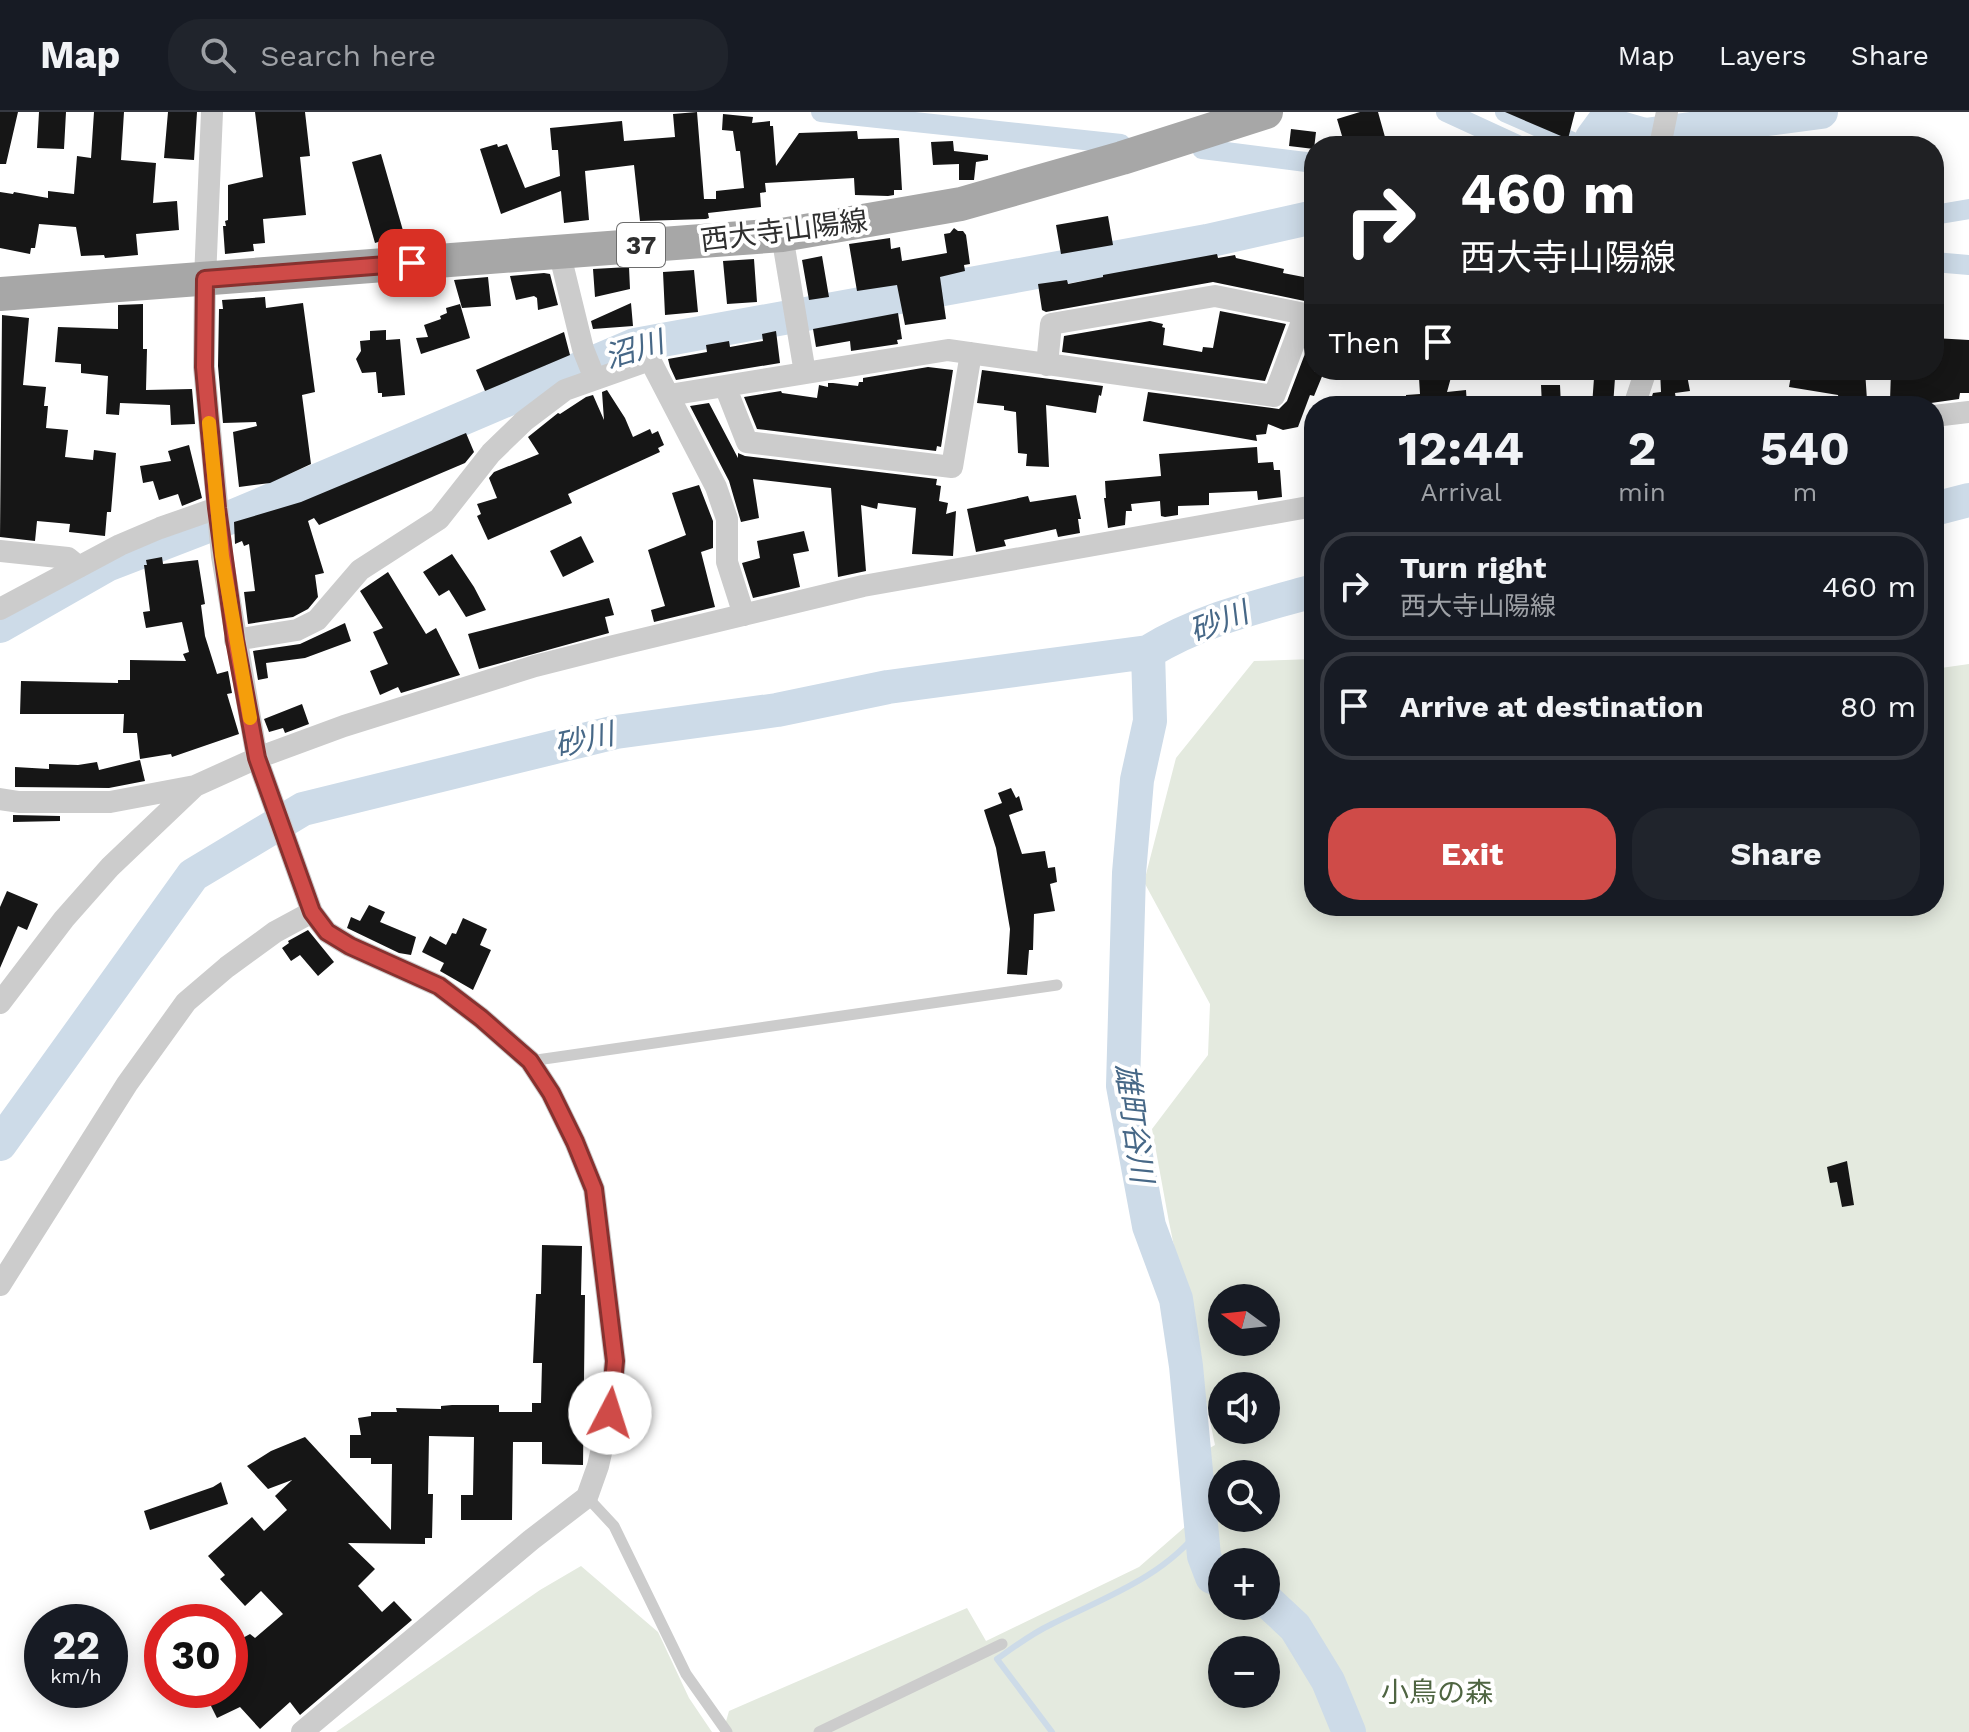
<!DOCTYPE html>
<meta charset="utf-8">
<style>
:root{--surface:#171b24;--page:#20242c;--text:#f1f3f6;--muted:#9ea1a6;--line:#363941;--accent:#cf4b48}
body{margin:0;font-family:"Work Sans","Noto Sans JP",sans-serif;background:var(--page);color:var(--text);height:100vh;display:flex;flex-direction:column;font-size:30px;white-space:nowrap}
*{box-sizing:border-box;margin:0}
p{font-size:26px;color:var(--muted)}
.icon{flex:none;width:44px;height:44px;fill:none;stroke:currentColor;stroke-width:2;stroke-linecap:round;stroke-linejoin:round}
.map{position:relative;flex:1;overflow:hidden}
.side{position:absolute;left:1304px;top:284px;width:640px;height:520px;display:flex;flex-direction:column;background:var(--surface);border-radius:32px;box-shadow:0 4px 20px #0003}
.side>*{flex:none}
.top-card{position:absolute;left:1304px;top:24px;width:640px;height:244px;border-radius:32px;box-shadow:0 4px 20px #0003;background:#202124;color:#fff;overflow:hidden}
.needle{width:52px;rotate:285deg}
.buttons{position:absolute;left:1208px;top:1172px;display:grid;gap:16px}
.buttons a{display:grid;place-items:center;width:72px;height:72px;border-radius:50%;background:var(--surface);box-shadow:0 4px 20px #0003;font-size:40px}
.speed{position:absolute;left:24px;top:1492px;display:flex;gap:16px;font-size:40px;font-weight:700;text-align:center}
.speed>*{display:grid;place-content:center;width:104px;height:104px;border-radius:50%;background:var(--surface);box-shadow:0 4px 20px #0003;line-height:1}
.speed small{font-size:20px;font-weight:400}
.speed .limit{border:12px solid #d22;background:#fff;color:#111}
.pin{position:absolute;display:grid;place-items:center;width:68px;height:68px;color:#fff;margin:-34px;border-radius:16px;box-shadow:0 4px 12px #0006}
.me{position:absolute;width:88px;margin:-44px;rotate:5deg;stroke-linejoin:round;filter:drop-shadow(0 0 6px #0008)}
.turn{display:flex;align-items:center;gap:28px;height:168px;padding:0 24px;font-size:36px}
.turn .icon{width:104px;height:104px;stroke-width:2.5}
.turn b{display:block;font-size:56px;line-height:68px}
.then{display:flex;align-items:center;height:76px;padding:0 24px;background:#0003;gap:16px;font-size:30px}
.eta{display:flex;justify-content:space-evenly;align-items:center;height:136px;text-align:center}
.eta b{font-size:48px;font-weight:700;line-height:56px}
.action{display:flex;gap:16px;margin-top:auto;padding:16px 24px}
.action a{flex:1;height:92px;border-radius:32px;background:var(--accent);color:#fff;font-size:32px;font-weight:700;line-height:92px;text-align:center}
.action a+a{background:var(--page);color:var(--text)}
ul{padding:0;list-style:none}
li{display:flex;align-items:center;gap:24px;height:108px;margin:0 16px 12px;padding:0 8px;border:4px solid var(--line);border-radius:32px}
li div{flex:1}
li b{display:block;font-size:30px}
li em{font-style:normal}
header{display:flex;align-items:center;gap:48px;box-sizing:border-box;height:112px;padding:0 40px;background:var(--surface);border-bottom:2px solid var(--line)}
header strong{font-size:38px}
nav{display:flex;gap:44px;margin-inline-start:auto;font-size:28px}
.search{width:560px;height:72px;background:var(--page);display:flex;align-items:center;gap:20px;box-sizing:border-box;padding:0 28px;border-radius:32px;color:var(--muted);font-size:30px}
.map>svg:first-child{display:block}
.green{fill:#e4eadf;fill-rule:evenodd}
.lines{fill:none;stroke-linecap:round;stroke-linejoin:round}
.stream{stroke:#cddbe8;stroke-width:6}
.canal{stroke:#cddbe8;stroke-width:20}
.river{stroke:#cddbe8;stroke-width:34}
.building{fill:#161616}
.lane{stroke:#ccc;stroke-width:11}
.street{stroke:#ccc;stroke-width:22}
.primary{stroke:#a7a7a7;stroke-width:34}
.route-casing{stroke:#87312f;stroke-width:20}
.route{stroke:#cf4b48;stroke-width:14}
.slow{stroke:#f59e0b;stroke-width:14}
.labels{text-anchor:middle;stroke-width:8;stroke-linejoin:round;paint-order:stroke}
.shield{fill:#fff;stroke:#6d6d6d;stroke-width:2}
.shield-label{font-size:26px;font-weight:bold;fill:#2f2f2f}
.street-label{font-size:28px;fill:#2f2f2f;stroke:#fff}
.park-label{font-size:28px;fill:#4f6542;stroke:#fff}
.water-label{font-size:30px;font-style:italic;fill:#476887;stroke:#fff}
</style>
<header>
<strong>Map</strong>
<div class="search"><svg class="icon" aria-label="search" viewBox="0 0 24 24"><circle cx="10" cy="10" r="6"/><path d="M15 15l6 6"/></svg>Search here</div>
<nav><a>Map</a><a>Layers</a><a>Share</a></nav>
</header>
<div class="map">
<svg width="1969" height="1620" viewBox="0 0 1969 1620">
<rect width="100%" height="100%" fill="#fff"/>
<path class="green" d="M1314 547V794H1934V557L1969 552V1620H723L729 1599 967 1496 986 1529 1139 1455 1186 1414 1182 1352 1215 1333 1169 1110 1152 1017 1208 943 1210 892 1144 770 1176 646 1254 549ZM1222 1186H1266V1230H1222ZM1222 1274H1266V1318H1222ZM1222 1362H1266V1406H1222ZM1222 1450H1266V1494H1222ZM1222 1538H1266V1582H1222Z
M581 1454 658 1520 689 1586 712 1620H336L540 1478Z"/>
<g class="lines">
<path class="stream" d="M1052 1620 997 1547C1014 1535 1031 1522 1050 1513 1103 1486 1163 1466 1201 1416"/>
<path class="canal" d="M821 0 1121 32
M1446 0 1520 34
M1505 0 1581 34
M1202 37 1314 51
M1934 103 1969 97
M1934 150 1969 153"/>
<path class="river" d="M1592 26 1603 11 1645 23 1821 0
M1934 397 1969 388
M0 514 107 453 234 404 635 233 1207 129 1314 105
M1148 540 1150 609 1137 668 1129 761 1123 974 1149 1114 1176 1187 1186 1254 1204 1444 1212 1465 1222 1469
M0 1032 193 763 303 697 616 620 777 598 888 575 1148 540C1200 508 1256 495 1314 479
M1266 1488 1295 1515 1328 1569 1349 1620"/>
</g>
<path class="building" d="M0 0H18L6 52H0Z
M39 0H66L64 37 37 36Z
M94 0H124L121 48 156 51 153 91 177 89 179 118 136 122 138 143 105 146 104 143 81 144 76 115 39 112 35 136H31L30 142 0 136V80L13 82 14 80 48 86V79L74 82 77 44 91 46Z
M168 0H197L194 48 164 46Z
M255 0H305L310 44 300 45 306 103 263 107 265 131 253 132 254 139 225 142 223 114H226L225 109 228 108V73L263 65Z
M697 0 704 87H716V79L744 76 740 39H736L733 19 722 18 723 2 753 5 752 11 770 9V14H773L776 54 799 21 857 19 858 27 899 26 902 78H894V83L888 84 855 83 854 66 765 71 766 80 760 81 761 95 708 101 709 106 706 107 640 109 634 53 585 59 589 108 564 111 561 79 501 102 480 37 497 32 498 35 507 32 525 76 560 64 558 38H552L550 16 622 9 624 29 675 25 673 2Z
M1360 0H1378L1385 25 1381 30 1367 34H1345L1337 7Z
M1505 0H1575L1568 27Z
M1291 17 1316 20 1314 37 1289 34Z
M953 29 954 39 988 43V48L976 50 974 68H959V52L933 53 931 30Z
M381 42 404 122 375 131 352 50Z
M1108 104 1113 133 1061 142 1056 113Z
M954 116 958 119H963L966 123 970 152 964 153 965 159 940 165 946 207 905 213 897 173 857 179 849 132 890 126 891 137 900 135 902 149 947 141 944 122 950 121Z
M1217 142 1218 146 1235 143 1236 146 1284 157 1283 161 1314 167V191L1213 170 1046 200 1042 198 1038 172 1067 168 1068 172 1103 165V163Z
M822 144 829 185 809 188 802 148Z
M754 147 757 190 727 192 723 149Z
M629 155 630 177 595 185 593 157Z
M694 158 698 200 665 203 663 160Z
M544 161 550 162 558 193 538 198 537 186 534 184 516 188 510 164Z
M488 165 491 194 462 196 454 168Z
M265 185 266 196 303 191 315 280 302 283 311 352 270 371 239 375 233 320 257 314 256 310 223 311 218 254 219 197H223L222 188Z
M631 191 633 214 593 217 591 209Z
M143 192V237H147L146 278 192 277 195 312 171 313 170 293 120 291 119 303 106 302 108 264 81 261V252L55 250 58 215 118 217V193Z
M460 192 470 226 421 242 416 226 428 225 424 213 441 207 440 204 447 201 446 196Z
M1220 199 1286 212 1265 269 1062 240 1064 224 1150 209 1163 212 1162 215 1165 216 1163 233 1202 240 1203 235 1213 236Z
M898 201 902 227 897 228 898 232 851 239 850 229 816 235 813 217Z
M2 203 29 206 23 273 46 275 44 294H48L46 316 68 318 65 345 93 348 94 338 116 341 111 400H107L105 424 69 420 70 412 37 409 35 429 0 425Z
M386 218V228L400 227 405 283 382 285V281H378L376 260 362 261 356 247 361 239 360 229 370 228V219Z
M1314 218V259L1323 262 1314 284 1310 283 1298 315 1283 318 1268 312 1266 322 1256 323 1257 329 1143 309 1148 280 1279 297 1287 289Z
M776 219 780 251 676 268 670 255 668 247 707 240 706 233 729 229 730 235 763 229 762 222Z
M564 220 570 243 485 279 476 258Z
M1934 226 1969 228V281H1960L1959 287 1931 291 1890 289 1891 258H1934Z
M928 255 953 258 941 335 937 334 936 339 757 317 744 285 781 279 782 281 817 286 819 273 828 275V271H833L858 274 859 270H863V266Z
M982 258 1103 274 1101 284 1099 283 1096 301 1046 293 1049 355 1026 354 1027 342 1018 341 1016 300 1004 298V294L977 291Z
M1421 258H1453L1447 280 1466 278 1467 294H1406V283L1420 282 1419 266Z
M1660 258H1686L1690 279 1675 281 1677 294H1649L1653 281 1661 280Z
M1792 258H1865L1867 288H1863L1864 293 1861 294H1840L1838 283 1789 275Z
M1594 266H1615L1613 294H1592Z
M1541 273H1560L1561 294H1542Z
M607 278 625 306 633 325 650 317 652 322 658 319 664 333 658 336 660 340 568 382 572 391 488 428 477 404 481 402 477 392 497 386 489 366 494 360 539 342 528 325 558 301 560 302 586 285 593 283 604 308 602 280Z
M709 291 738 346V341L745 344 937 367 936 373 941 374 939 389 948 391 946 402 956 399 953 444 912 442 916 396 878 391 877 397 861 393 866 459 838 465 831 376 753 367 759 406 741 410 729 369 690 294Z
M466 321 474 340 465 351 319 413 314 406 308 409 324 461 315 463 318 485 308 497 293 505 248 512 244 480 255 479 249 432 244 434 242 429 235 432 234 410 301 390Z
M189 333 202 386 182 394 178 382 159 388 153 369 143 371 140 354 171 349 168 339Z
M1257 335 1258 351 1273 350 1274 358H1280L1282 385 1258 388 1257 379 1209 381V393L1178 394V403L1165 405 1161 404 1160 389 1131 392 1132 399H1126L1125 413 1108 416 1104 386H1106L1105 369 1161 364 1159 342Z
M699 373 713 409V436L701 440 715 495 654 510 651 498 665 494 648 438 686 423 672 381Z
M1076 383 1081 407H1078L1080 421 1058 425 1056 417 1004 428 1006 434 976 440 967 397 1028 384 1030 390Z
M804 419 809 439 793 442 800 475 753 486 742 451 760 446 757 429Z
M581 424 594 450 563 465 550 439Z
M452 442 474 475 486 498 466 505 449 478 439 484 423 460Z
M162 445 163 452 198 448 205 492 201 493 205 524 217 562 228 559 232 581 227 582 239 622 172 645 171 642 140 647 137 621H123L124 602H20L21 569 118 571V568H130V548L186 549 183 542 189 540 182 510 146 516 143 500 150 499 144 453H147L146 448Z
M388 460 426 522 436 516 460 563 401 581 398 575 380 583 370 559 388 552 373 520 383 516 360 479Z
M609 486 614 503 605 505 609 521 479 557 468 522Z
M345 511 351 529 305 546 266 551 268 566 258 568 253 539 300 532Z
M302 592 309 612 285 621 283 616 269 620 264 607Z
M140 648 145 669 109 676 15 675V655L49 657V652L78 653 97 650 99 658Z
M1011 676 1016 686 1019 684 1023 698 1009 703 1022 742 1045 739 1048 756 1055 755 1057 770 1050 772 1055 799 1034 802 1033 838H1029L1027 863 1007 862 1010 817 996 736 984 698 1002 691 998 681Z
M13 703 60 704V709L13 710Z
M7 779 38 792 27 818 18 814 0 856V795Z
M369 793 385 800 380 810 416 825 411 843 399 841 347 816 351 805 360 809Z
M463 806 487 817 480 833 491 838 473 878 440 859 444 851 422 840 430 824 446 833 452 821 456 822Z
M308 818 334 850 318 864 300 843 291 849 282 836 289 831 288 829Z
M1847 1049 1854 1093 1842 1095 1837 1070 1830 1071 1827 1055Z
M542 1133 582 1134 581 1183H585L583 1353 542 1352V1330H513L512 1408H461V1383H473L474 1325 429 1324 428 1382H433L432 1426H425V1432L348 1431 375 1457 358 1474 382 1500 394 1489 412 1508 300 1603 290 1590 260 1617 240 1595 217 1606 203 1578H230V1533L250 1522 255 1526 283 1502 261 1479 245 1494 220 1467 225 1463 208 1444 252 1405 264 1419 287 1398 275 1384 292 1368 268 1377 247 1354 271 1339 305 1325 391 1418 392 1352H371V1346H350V1323H361L358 1306 371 1304V1300H397L396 1296 441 1297V1294L452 1293H499V1300H532V1291H541L542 1251H533L536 1182H541Z
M221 1370 228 1392 150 1418 144 1399 213 1375Z"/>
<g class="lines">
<path class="lane" d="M530 949 1057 873
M587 1385 614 1414 686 1562 727 1620
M819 1620 1002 1532"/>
<path class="street" d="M212 0 205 167 204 255 222 444 257 646 312 800 327 820 350 834 439 874 481 906 530 949 551 981 575 1030 594 1077 615 1249 610 1301 598 1354 587 1385 531 1428 302 1620
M1660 34 1667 0
M782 123 805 261
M559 139 583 237 595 267
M725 274 747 330 952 355 971 241
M669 283 948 238 1274 284 1305 202 1215 184 1051 212 1047 253
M1634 294 1646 258
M1934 304 1969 300
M0 439 68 446 79 455
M0 497 120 433 160 416 217 396
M235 528 297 518 317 508 360 458 439 407 491 341 524 309 565 278 650 248 716 375 727 407V450L744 503
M0 687 19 690H110L195 674 257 646 344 614 535 554 614 534 863 474 1314 394
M0 891 64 807 110 755 194 675
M0 1173 127 972 186 890 227 855 275 820 312 800"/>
<path class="primary" d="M0 182 782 123 961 92 1122 46 1266 0"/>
</g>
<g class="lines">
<defs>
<path id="route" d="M412 151 205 167 204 255 217 396 235 528 257 646 312 800 327 820 350 834 439 874 481 906 530 949 551 981 575 1030 594 1077 615 1249 610 1301"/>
</defs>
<use href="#route" class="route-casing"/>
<use href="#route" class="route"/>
<path class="slow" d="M209 311 222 444 250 606"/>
</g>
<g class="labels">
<rect class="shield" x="617" y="111" width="48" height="44" rx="6"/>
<g class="shield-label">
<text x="641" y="142">37</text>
</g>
<g class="street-label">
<text transform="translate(784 118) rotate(-7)" y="10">西大寺山陽線</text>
</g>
<g class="park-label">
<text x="1437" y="1590">小鳥の森</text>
</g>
<g class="water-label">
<text transform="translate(634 238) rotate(-17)" y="10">沼川</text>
<text transform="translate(1219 510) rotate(-21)" y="10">砂川</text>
<text transform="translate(584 628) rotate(-13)" y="10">砂川</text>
<text transform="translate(1134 1011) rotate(82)" y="10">雄町谷川</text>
</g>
</g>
</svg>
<div class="buttons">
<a><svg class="needle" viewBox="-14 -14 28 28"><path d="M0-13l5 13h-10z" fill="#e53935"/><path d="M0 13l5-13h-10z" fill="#9ea1a6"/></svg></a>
<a><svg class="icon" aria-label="sound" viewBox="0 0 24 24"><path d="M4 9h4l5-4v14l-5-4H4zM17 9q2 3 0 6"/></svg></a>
<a><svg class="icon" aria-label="search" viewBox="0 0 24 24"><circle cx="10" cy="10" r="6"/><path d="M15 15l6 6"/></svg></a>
<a>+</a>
<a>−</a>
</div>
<div class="speed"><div>22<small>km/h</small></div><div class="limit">30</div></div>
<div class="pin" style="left:412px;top:151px;background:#d93025"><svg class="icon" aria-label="arrive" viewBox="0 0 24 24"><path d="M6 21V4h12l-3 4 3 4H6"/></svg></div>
<svg class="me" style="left:610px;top:1301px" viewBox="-20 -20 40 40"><circle r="19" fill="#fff"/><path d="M0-13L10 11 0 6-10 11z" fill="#cf4b48"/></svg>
<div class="top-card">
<div class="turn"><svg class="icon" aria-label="right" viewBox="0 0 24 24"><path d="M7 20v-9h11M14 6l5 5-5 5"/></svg><div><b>460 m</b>西大寺山陽線</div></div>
<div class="then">Then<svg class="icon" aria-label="arrive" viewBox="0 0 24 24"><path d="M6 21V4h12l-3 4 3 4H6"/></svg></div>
</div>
<section class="side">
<div class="eta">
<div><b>12:44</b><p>Arrival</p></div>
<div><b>2</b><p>min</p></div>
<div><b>540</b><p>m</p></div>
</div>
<ul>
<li><svg class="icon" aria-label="right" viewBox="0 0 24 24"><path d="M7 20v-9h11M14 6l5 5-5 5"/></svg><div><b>Turn right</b><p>西大寺山陽線</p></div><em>460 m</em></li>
<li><svg class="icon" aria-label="arrive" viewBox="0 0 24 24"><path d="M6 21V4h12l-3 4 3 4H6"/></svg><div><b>Arrive at destination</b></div><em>80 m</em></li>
</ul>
<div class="action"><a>Exit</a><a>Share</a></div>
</section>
</div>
